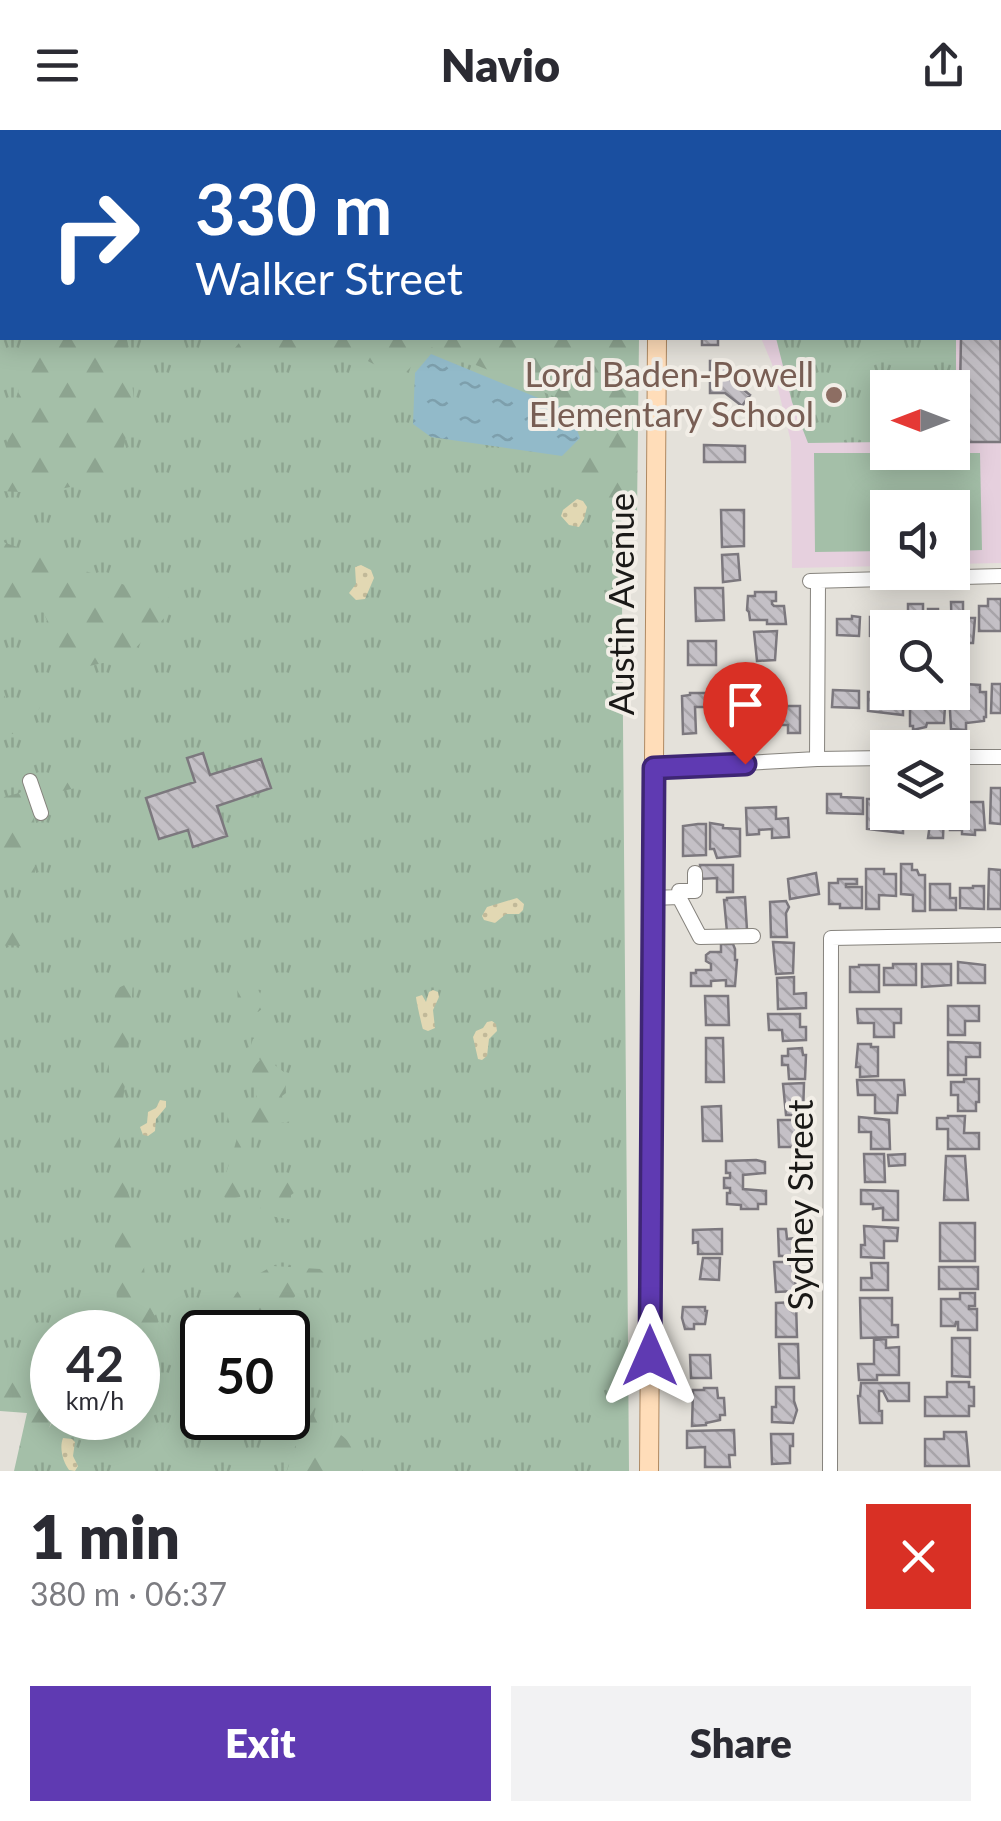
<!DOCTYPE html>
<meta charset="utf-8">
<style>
:root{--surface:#fff;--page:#f2f2f3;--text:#2b2b33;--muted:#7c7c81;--accent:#5f3ab2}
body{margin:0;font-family:Lato,sans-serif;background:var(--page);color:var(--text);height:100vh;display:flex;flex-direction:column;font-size:38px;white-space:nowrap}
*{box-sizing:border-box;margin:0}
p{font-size:32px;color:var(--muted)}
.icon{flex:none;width:55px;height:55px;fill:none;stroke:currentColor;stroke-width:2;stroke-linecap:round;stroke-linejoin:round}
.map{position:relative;height:1341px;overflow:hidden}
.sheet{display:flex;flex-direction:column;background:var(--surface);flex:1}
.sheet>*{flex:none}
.hud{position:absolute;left:0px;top:0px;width:1002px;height:210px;box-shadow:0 5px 25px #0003;background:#1a4fa0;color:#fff;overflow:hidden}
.needle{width:65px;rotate:270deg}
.tools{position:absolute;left:870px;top:240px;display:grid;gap:20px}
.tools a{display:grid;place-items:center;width:100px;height:100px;border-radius:0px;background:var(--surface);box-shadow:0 5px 25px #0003;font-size:50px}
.speed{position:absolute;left:30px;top:1180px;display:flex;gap:20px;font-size:50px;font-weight:700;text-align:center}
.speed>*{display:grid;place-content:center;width:130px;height:130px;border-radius:50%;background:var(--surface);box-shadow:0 5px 25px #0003;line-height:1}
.speed small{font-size:25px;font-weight:400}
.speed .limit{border:5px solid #111;border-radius:15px;background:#fff;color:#111}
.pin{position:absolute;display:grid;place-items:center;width:85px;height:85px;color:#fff;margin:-102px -42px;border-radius:50% 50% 50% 0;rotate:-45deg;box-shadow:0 0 10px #0007}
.pin .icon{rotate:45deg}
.me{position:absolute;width:110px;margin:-55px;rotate:0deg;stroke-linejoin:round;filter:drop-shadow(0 0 8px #0008)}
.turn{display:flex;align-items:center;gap:35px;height:210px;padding:0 30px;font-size:45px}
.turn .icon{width:130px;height:130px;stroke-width:2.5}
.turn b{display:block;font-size:70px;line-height:85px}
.round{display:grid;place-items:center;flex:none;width:105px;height:105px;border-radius:0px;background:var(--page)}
.summary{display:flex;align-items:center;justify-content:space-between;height:170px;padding:0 30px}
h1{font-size:60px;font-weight:800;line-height:75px}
.cta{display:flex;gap:20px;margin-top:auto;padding:20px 30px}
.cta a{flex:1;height:115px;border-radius:0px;background:var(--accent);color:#fff;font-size:40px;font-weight:800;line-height:115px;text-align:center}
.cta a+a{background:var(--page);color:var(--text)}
header{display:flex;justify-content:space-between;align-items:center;height:130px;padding:0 30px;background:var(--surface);font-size:45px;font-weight:800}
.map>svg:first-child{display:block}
.education{fill:#e6d0de;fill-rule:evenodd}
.grass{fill:url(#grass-tufts);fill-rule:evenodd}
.forest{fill:url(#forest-firs)}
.sand{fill:url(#sand-dots)}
.pitch{fill:#a4bfa8}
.water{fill:url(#water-ripples)}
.building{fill:url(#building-back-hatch);stroke:#7c787e;stroke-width:2.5}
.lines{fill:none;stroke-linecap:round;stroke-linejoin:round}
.minor-casing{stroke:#86837d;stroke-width:16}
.major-casing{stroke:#af8962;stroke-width:20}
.minor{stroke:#fff;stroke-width:14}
.major{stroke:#ffddb9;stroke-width:18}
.route-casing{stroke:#3e2674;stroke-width:25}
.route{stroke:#5f3ab2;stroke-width:18}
.education-dot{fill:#8d6e63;stroke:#f2eee7;stroke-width:4}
.labels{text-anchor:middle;stroke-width:8;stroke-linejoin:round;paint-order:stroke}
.education-label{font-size:35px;fill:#785e54;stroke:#f2eee7;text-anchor:end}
.street-label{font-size:35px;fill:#1a1917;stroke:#f2eee7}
</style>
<header><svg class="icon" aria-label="menu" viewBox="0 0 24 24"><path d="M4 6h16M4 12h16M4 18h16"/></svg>Navio<svg class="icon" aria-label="share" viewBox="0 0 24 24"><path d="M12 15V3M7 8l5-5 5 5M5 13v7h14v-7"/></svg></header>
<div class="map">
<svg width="1001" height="1341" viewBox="0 0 1001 1341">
<defs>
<pattern id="grass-tufts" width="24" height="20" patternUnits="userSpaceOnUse" patternTransform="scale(2.5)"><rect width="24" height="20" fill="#a4bfa8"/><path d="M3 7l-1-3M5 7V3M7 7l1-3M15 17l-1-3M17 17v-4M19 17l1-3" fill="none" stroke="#8da490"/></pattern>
<pattern id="forest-firs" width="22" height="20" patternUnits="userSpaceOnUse" patternTransform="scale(2.5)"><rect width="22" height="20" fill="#a4bfa8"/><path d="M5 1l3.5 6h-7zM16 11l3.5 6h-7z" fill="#8da490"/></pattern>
<pattern id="sand-dots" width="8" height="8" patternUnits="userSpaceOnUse" patternTransform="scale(2.5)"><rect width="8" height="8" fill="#e2d8b3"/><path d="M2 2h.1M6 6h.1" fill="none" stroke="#c1b999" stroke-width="1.8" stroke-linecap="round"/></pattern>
<pattern id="water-ripples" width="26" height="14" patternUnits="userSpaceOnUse" patternTransform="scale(2.5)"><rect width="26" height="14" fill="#92bac9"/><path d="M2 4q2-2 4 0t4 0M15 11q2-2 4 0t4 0" fill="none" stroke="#7d9fac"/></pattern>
<pattern id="building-back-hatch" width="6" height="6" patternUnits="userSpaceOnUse" patternTransform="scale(2.5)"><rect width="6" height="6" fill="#c4c0c6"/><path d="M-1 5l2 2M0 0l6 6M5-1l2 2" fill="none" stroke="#a8a4a9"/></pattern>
</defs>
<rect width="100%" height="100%" fill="#e4e1da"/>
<path class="education" d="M1000 105 1001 433 953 434 952 378H888L887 436 792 438 791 312 772 234 761 208H1000ZM888 258H952V322H888Z"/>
<path class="grass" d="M0 0H217V2H2V208H305L620 219 629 1341H22L55 1288H138V1202H52V1271L0 1258ZM202 1202H288V1288H202Z
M776 208H956V312H953L952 258H888L887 312 808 313 792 272Z"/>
<path class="forest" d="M30 208H127L134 270 117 348 39 363 0 361V345Z
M243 208H639L637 384 571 350 549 346 587 308 573 274 431 217 400 248 364 229 255 225 226 229Z
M0 411 125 455 168 461 170 482 126 528 80 538 62 527 36 464 0 492Z
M0 554 7 572 41 576 21 603 0 605Z
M72 649 85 651 76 658 34 667 35 751 0 741V668Z
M0 792 27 795 25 816 0 815Z
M252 850 267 875 258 882 238 878 237 853Z
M133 851 127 939 119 1001 126 1056 142 1106 146 1165 160 1199 164 1229 138 1258V1202H107L117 1175 108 911 116 859Z
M253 909 273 910 271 932 285 943 286 963 282 966 283 971 296 969 300 990 252 997 250 1049 240 1067 226 1070 221 1060C227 1038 236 1017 240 994L229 991 227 984 240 971H257V961L250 952 253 938 260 930 249 921Z
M270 1051H301L304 1056 291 1065V1074L298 1080V1085L293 1090 270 1086 258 1076 260 1063Z
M273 1136 320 1139 327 1146 324 1154 305 1155C291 1168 283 1183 283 1202H217C234 1164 235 1156 273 1136Z
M0 1215 16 1229 52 1219 53 1288 32 1341H14L27 1283 0 1281Z
M317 1272 314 1286 319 1296C350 1305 351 1313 363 1341H287L308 1277Z"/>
<path class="sand" d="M577 369 583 371 587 377 584 389 579 397 569 395 561 386 563 380Z
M361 435 371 440 374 448 365 469 356 470 349 463 356 454 355 437Z
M517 768 524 774 523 780 519 784H506L495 793 484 790 482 786 487 777Z
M433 860 438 862 439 867 433 880 435 898 428 901 423 899C422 897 416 870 416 867L422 865 426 872 429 862Z
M492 891 496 894 497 901 489 909 487 926 482 930 478 929 473 907 476 901 483 898 487 892Z
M160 970 166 971V977L156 989 155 1001 148 1006 143 1005 140 997 147 993 148 982 156 978Z
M63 1308 72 1309 75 1312 73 1326 78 1336 75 1341 69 1340C63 1332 59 1318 63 1308Z"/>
<path class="pitch" d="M814 323H980L982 420 953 421 952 378H888L887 421 815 422Z"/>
<path class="water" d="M431 224 570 281 580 308 562 326 431 307 413 294 415 243Z"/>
<path class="building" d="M1000 145 1001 312H959L961 208H1000Z
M702 208H718V215H702Z
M710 231H728L729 248 750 265 742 276 725 263H710Z
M704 315 745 316V332H704Z
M721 380H744V416L722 417Z
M738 424 740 450 723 452 722 425Z
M695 458H723L724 490 696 491Z
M755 462H776V471H772V474L774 476H784L786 494H767V490H750L749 482 747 480 748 466H755Z
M988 469H1001V501H979V476H988Z
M951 472H963V488H975L973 513H952Z
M908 474H923V486H928V479H938V498H908Z
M886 482H894V498H888V509L870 506V487H886Z
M852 486 860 487 859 506 837 505V489H852Z
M777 501 775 530 757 531 754 502Z
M688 511H716V535H688Z
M952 551H965V554L980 555V562H986V587H984V591L966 593V600L951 599 949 562H952Z
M992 554H1001V583H991Z
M717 556 731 557V561L741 564 740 605 727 604 728 584 725 581H717Z
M885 556H888V562H903V585L868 581V562H885Z
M833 560 859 561V578L832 577Z
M910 562H924L926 575 945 576 944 593H927L926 597 913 600V596H910Z
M690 563H712L713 577H695L696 603 683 604 682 566 690 565Z
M775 576H800V603H788V595H775Z
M745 578H768L770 603H756L755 600V604H744Z
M203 623 210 645 261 629 271 658 217 676 227 706 193 717 188 700 159 709 146 668 195 652 187 628Z
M991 658H1001V694L990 693Z
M827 664H841V667L863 668V684L827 683Z
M952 668 966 669V672H983L985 700H975V705L962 704V700H950Z
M867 669H879V679L888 680V682H903V703L867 699Z
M776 677V689L788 688 789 707 772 708V699L759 700V704L747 705 746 678Z
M908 682H944L943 708H928L930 694H908Z
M710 693 723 695V698L740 699V726L717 728 714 719H710Z
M698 694H706V725L683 726V696Z
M901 734H912V740H917L919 745H925V781H913V765L901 764Z
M700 735H733V762H717V748L700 749Z
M866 739H884V744H896V766L879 765V779H866Z
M989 739 1001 740V779H988Z
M816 743 819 764 790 769 788 749Z
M838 749H857V754H846V757H862V778H840V774H829V753H838Z
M930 754H950V768H956V780H930Z
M973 756H984V779L960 778V758H973Z
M745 767 747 800 727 802 724 770H727V768Z
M786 771 789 777 786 783 787 807H771L770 772Z
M773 812 794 813 793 843 776 844Z
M721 814H733L735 819V830H737L735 856H726V850L711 851V856H691V843H696V840H711V834L706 831V825L710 822H721Z
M958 832 985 835V853H958Z
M893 834H916V855H884V838H893Z
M922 834H951V855L922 857Z
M859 835H879V862H850V837H859Z
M794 847V864L806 863V878L778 879 777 848Z
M705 866H728L729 895H706Z
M948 876H979V891H965V905H948Z
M857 879H901V893H894V907H874V893H858Z
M768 884H800V897H806V910L783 911 782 900H769Z
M706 908H723L724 952H706Z
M948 912 980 913V927H966V945H948Z
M858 914H871V917H878V946L860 947V937H856Z
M802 918 803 925H806L805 949H789L788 935H782V926H788V919Z
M964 949H979V972H976V981H958V965H951V952H964Z
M857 950H904L905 965H898L897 983H875V965H858Z
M804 953 803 985H786L783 954Z
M721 976 722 1011H703L702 977Z
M948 986H965L964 1003H979V1019H948V999H937V988H948Z
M859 987 889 990 890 1019H871V1002H859Z
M778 990H796V1003H801V1017H779Z
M864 1024H884L885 1052H865Z
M905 1024V1035L889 1036 888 1025Z
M946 1026H965L968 1070H944Z
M756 1030 765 1032V1043L743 1045V1059L766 1061V1074H758V1079H741V1075L727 1074V1063H730V1058H724V1048H730V1043H726V1031Z
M861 1060 898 1061V1090H883V1078L873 1079V1074H861Z
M940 1093H975V1131H940Z
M864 1096 898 1098 897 1111H884V1128L861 1127V1115H865Z
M722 1099V1124H698V1112L693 1113V1100Z
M778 1099H786L787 1109 796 1108V1126H779Z
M703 1128H720L719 1150 700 1149Z
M774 1132H794L796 1161 776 1162Z
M871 1133H888V1160H861V1148H872Z
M939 1137H978V1159H939Z
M960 1163H975V1176H969V1179H977V1200H958V1192H956L955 1196H941V1169H960Z
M860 1168H892V1195H898V1207L861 1208Z
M796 1172 797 1207H776V1173Z
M683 1177H705V1181H707L705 1194H694V1199H685L682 1188Z
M952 1208H970V1247L952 1246Z
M886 1209V1218L899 1217V1245H877V1250H859L858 1234H874V1210Z
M779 1214H798L799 1248H780Z
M690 1225H710L711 1248H691Z
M947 1252H969V1257H974V1276H969V1286H925V1267H947Z
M861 1253H909V1271H888L883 1261H879V1281H882V1293H860L858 1266H860Z
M776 1257H794V1271L797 1280 793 1293 772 1292V1277H776Z
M704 1258H717L718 1268H724L725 1285H720V1290L706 1293V1295L692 1296 693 1260H704Z
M734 1300 735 1325H729L730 1337H705V1317L687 1318V1301Z
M944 1302H966L969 1336H925V1309H944Z
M771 1304H793V1316H790V1333L772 1334Z"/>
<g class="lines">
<defs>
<path id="minor" d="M298 0V2
M840 2V0
M1000 95H1001
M810 451 1001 446
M952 627H1001
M817 629 818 451
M653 638 817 629 888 628
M30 651 41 683
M679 767V761H695V743
M652 768 679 767 700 807 753 806
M830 1341 831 808 1001 805"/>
<path id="major" d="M657 0V2
M649 1341 657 208"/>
</defs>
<use href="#minor" class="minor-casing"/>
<use href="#major" class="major-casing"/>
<use href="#minor" class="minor"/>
<use href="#major" class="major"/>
</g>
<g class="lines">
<defs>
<path id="route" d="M650 1226 654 638 745 634"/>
</defs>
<use href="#route" class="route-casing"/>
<use href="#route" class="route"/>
</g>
<circle class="education-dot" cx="834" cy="265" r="10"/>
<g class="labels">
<g class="education-label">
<text x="814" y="257">Lord Baden-Powell<tspan x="814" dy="40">Elementary School</tspan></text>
</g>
<g class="street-label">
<text transform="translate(622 474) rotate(-90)" y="12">Austin Avenue</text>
<text transform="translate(801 1075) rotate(-90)" y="12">Sydney Street</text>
</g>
</g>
</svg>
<div class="tools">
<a><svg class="needle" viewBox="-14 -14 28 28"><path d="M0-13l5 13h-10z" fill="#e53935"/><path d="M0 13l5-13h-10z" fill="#7c7c81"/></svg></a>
<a><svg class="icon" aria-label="sound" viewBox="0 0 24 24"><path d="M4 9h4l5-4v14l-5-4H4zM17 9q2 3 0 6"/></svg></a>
<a><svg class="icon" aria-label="search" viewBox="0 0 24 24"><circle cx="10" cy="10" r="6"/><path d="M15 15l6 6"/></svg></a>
<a><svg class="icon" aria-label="layers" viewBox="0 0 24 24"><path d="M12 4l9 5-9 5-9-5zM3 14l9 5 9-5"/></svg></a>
</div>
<div class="speed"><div>42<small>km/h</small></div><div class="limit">50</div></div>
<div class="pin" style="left:745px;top:634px;background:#d93025"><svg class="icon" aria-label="arrive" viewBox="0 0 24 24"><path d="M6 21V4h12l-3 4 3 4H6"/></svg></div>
<svg class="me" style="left:650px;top:1226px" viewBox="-20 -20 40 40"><path d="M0-17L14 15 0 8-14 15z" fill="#5f3ab2" stroke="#fff" stroke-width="4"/></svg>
<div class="hud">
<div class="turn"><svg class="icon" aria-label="right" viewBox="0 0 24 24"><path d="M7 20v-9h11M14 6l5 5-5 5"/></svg><div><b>330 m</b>Walker Street</div></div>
</div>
</div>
<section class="sheet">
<div class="summary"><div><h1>1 min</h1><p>380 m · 06:37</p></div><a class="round" style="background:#d93025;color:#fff"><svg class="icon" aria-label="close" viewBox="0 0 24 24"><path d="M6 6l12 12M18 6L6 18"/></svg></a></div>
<div class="cta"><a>Exit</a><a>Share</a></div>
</section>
